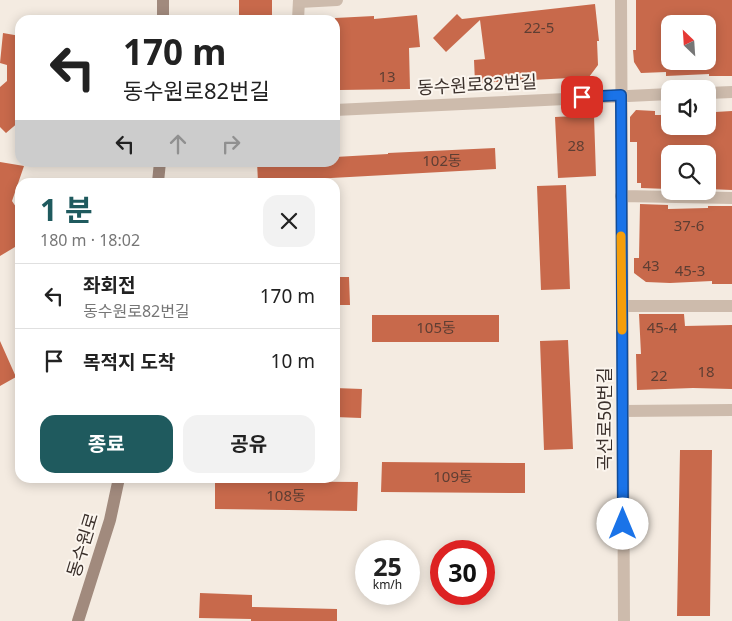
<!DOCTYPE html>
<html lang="ko">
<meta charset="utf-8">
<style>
:root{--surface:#fff;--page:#f2f2f2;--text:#222;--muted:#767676;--line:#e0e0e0;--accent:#1f5a5e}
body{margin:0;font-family:"Noto Sans","Noto Sans KR",sans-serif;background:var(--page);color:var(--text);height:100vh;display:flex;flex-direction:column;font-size:19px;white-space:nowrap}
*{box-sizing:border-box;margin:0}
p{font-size:16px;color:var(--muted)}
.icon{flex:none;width:28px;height:28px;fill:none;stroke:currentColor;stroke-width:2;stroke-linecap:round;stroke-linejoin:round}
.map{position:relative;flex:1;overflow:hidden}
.drawer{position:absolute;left:15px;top:178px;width:325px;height:305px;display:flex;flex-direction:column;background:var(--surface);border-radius:15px;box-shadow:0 2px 12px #0003}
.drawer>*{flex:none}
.hud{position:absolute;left:15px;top:15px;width:325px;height:152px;border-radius:15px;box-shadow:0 2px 12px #0003;background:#fff;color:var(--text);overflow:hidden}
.needle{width:32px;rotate:335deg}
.controls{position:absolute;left:661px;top:15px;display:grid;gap:10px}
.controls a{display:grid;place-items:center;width:55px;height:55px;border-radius:10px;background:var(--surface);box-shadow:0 2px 12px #0003;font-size:25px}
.speed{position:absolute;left:355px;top:540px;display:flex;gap:10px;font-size:25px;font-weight:700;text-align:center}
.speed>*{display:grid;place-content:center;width:65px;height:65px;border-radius:50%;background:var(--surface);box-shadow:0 2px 12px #0003;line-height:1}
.speed small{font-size:12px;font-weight:400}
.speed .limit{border:8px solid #d22;background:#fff;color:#111}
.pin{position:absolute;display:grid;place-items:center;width:42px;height:42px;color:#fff;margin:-21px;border-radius:10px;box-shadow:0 2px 8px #0006}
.me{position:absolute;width:55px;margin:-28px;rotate:0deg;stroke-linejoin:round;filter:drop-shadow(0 0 4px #0008)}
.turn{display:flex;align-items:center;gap:18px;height:105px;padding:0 25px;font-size:22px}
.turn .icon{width:65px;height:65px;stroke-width:2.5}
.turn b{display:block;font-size:35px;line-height:42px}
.lanes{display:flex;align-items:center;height:48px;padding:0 25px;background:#0003;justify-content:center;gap:25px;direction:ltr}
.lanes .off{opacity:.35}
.round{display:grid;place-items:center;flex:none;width:52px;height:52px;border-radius:15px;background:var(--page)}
.head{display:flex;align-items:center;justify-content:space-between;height:85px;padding:0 25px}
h1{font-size:30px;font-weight:700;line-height:38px;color:var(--accent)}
.cta{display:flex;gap:10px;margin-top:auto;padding:10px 25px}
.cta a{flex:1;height:58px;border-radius:15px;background:var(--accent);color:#fff;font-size:20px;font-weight:700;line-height:58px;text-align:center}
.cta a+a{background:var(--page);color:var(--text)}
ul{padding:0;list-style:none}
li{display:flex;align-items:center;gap:15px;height:65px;padding:0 25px;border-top:1px solid var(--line)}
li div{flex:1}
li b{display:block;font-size:19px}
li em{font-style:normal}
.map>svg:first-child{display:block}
.building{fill:#c8694b;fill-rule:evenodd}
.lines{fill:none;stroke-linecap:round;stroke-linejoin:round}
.street{stroke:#cdbbac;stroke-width:12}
.secondary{stroke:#a18a7d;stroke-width:12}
.route-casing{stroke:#114b97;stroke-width:12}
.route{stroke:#1a73e8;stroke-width:9}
.slow{stroke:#f59e0b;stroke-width:9}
.labels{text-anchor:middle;stroke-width:4;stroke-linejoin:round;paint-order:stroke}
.number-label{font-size:15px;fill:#5e3e33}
.street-label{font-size:18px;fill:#3b302b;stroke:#fbf5ee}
</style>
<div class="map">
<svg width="732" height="621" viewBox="0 0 732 621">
<rect width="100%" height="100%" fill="#f4ebe1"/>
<path class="building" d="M239 0H272V20H239Z
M636 0H732V76H709V74L666 76V72L641 73 634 62 633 50H636ZM670 24H708L709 61H670Z
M595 4 599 41H597L598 65 589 77 475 83 474 60 485 59 480 20 446 52 433 38 457 14 462 19Z
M417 15 420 47 409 48 410 89 340 90 339 51H335V18L374 16V19Z
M3 33 20 36 18 72 20 74V121L6 133 0 127V87L7 81V65L0 63Z
M636 110 655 111V115H670V126H715V112L732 111V190L708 189V146L668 145V189L641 188V183H637V142H630V117Z
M594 115 596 176 558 178 555 117Z
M495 148 496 169 258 182 257 162H335V157L388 154V153Z
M0 162 24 166 12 201 20 213V244L0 256Z
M566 185 570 289 541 290 537 186Z
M640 204 668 205V209L708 208V206H732V284H712V281L670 283 646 282 634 273V258H639Z
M335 277H349L350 305H335Z
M639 314H684L685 326 732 325V389L693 388 637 390 636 354H641Z
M372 315H499V342H372Z
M568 340 573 449 544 450 540 341Z
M0 341 16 377 0 386Z
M335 388 362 389 361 418 335 417Z
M680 450H712L710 616H677Z
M382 462 525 463V493L381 492Z
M215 481 358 482 357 511 215 509Z
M200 593 252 595V607L337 609V621H251V619L199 618Z"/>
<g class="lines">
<path class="street" d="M621 0 624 621
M299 2 337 0
M298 20 299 0
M708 93 732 92
M335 110 670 94
M621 196 732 198
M622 306H732
M623 411 732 410"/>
<path class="secondary" d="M163 20V0
M158 182 160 162
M78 621 110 520 119 478"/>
</g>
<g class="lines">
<defs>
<path id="route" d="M582 97 621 95 623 524"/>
</defs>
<use href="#route" class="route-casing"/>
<use href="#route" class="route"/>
<path class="slow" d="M621 236 622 330"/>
</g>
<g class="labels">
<g class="number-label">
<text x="539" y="33">22-5</text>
<text x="387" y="82">13</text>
<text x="576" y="151">28</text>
<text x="442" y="166">102동</text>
<text x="689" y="231">37-6</text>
<text x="651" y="271">43</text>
<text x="690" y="276">45-3</text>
<text x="436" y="333">105동</text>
<text x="662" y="333">45-4</text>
<text x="706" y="377">18</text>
<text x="659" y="381">22</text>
<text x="453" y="482">109동</text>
<text x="286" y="501">108동</text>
</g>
<g class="street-label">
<text transform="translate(477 85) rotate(-3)" y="6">동수원로82번길</text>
<text transform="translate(605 419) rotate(-90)" y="6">곡선로50번길</text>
<text transform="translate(83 545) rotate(-73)" y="6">동수원로</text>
</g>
</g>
</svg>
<div class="controls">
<a><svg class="needle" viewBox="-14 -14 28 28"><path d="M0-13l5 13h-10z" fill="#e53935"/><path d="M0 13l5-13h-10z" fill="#767676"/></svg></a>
<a><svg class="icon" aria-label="sound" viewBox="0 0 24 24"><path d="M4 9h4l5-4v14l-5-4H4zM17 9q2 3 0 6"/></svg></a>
<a><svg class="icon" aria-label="search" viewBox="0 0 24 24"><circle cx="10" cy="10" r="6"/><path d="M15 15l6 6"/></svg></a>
</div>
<div class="speed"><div>25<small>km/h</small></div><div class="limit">30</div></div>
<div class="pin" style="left:582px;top:97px;background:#d93025"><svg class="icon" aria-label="arrive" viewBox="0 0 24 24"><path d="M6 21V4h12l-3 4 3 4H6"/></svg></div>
<svg class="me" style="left:623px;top:524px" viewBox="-20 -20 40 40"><circle r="19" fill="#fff"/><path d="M0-13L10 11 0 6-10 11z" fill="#1a73e8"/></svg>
<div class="hud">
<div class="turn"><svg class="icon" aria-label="left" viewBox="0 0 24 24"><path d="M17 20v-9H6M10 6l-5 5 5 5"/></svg><div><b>170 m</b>동수원로82번길</div></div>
<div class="lanes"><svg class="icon" aria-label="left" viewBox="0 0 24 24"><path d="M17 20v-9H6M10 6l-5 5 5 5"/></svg><svg class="icon off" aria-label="ahead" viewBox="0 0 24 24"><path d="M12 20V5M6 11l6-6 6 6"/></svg><svg class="icon off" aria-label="right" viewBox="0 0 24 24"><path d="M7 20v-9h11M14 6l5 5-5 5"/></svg></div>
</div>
<section class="drawer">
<div class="head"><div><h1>1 분</h1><p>180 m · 18:02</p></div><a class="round"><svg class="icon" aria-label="close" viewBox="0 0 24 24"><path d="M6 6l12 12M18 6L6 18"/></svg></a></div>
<ul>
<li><svg class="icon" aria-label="left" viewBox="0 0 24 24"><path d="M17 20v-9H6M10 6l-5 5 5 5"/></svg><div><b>좌회전</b><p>동수원로82번길</p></div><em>170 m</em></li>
<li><svg class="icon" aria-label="arrive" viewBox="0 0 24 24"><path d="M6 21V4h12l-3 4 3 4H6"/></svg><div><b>목적지 도착</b></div><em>10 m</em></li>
</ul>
<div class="cta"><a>종료</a><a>공유</a></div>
</section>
</div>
